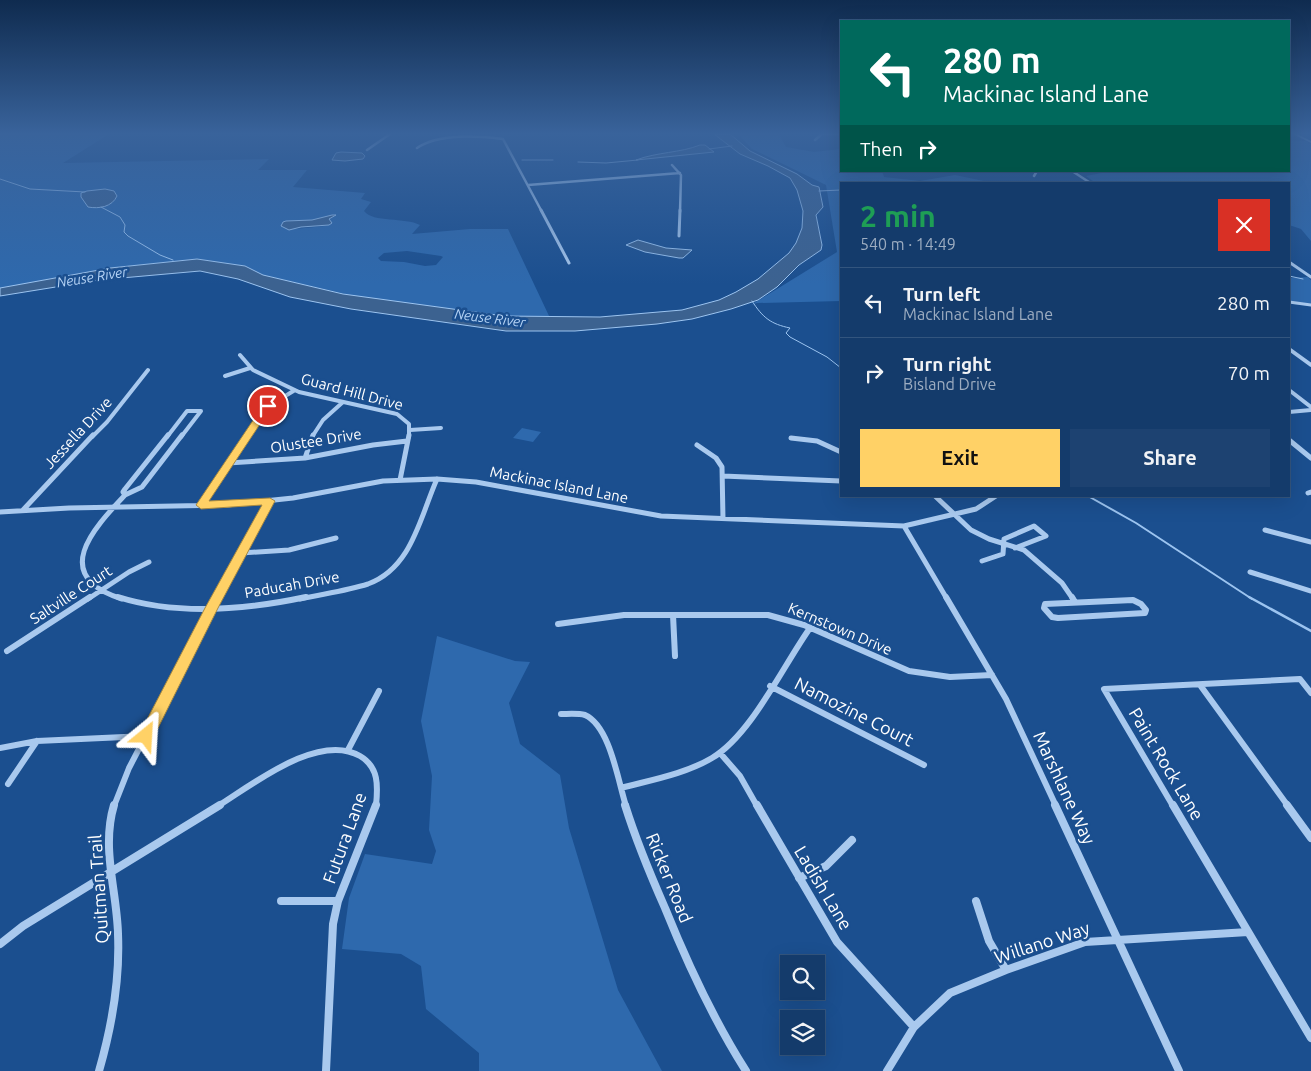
<!DOCTYPE html>
<meta charset="utf-8">
<style>
:root{--surface:#143b6b;--page:#1d4271;--text:#f1f3f6;--muted:#9dadc1;--line:#33557e;--accent:#ffd166}
body{margin:0;font-family:Ubuntu,sans-serif;background:var(--page);color:var(--text);height:100vh;display:flex;flex-direction:column;font-size:19px;white-space:nowrap}
*{box-sizing:border-box;margin:0}
p{font-size:16px;color:var(--muted)}
.icon{flex:none;width:28px;height:28px;fill:none;stroke:currentColor;stroke-width:2;stroke-linecap:round;stroke-linejoin:round}
.map{position:relative;flex:1;overflow:hidden}
.side{position:absolute;left:840px;top:182px;width:450px;height:315px;display:flex;flex-direction:column;background:var(--surface);border-radius:0px;box-shadow:0 5px 20px #0002,0 0 0 1px var(--line)}
.side>*{flex:none}
.guide{position:absolute;left:840px;top:20px;width:450px;height:152px;border-radius:0px;box-shadow:0 5px 20px #0002,0 0 0 1px var(--line);background:#00695c;color:#fff;overflow:hidden}
.buttons{position:absolute;left:780px;top:955px;display:grid;gap:10px}
.buttons a{display:grid;place-items:center;width:45px;height:45px;border-radius:0px;background:var(--surface);box-shadow:0 5px 20px #0002,0 0 0 1px var(--line);font-size:25px}
.pin{position:absolute;display:grid;place-items:center;width:42px;height:42px;color:#fff;margin:-21px;border:2px solid #fff;border-radius:50%;box-shadow:0 1px 5px #0007}
.me{position:absolute;width:55px;margin:-28px;rotate:27deg;stroke-linejoin:round;filter:drop-shadow(0 0 4px #0008)}
.turn{display:flex;align-items:center;gap:18px;height:105px;padding:0 20px;font-size:22px}
.turn .icon{width:65px;height:65px;stroke-width:2.5}
.turn b{display:block;font-size:35px;line-height:42px}
.then{display:flex;align-items:center;height:48px;padding:0 20px;background:#0003;gap:10px;font-size:19px}
.round{display:grid;place-items:center;flex:none;width:52px;height:52px;border-radius:0px;background:var(--page)}
.summary{display:flex;align-items:center;justify-content:space-between;height:85px;padding:0 20px}
h1{font-size:30px;font-weight:700;line-height:38px;color:#1e9e55}
.cta{display:flex;gap:10px;margin-top:auto;padding:10px 20px}
.cta a{flex:1;height:58px;border-radius:0px;background:var(--accent);color:#111;font-size:20px;font-weight:700;line-height:58px;text-align:center}
.cta a+a{background:var(--page);color:var(--text)}
ul{padding:0;list-style:none}
li{display:flex;align-items:center;gap:15px;height:70px;padding:0 20px;border-top:1px solid var(--line)}
li div{flex:1}
li b{display:block;font-size:19px}
li em{font-style:normal}
.map>svg:first-child{display:block}
.green{fill:#2e69ad;fill-rule:evenodd}
.water{fill:#3c6290;stroke:#9cc4f0}
.lines{fill:none;stroke-linecap:round;stroke-linejoin:round}
.stream-far2{stroke:#9cc4f0;stroke-width:1}
.stream-far1{stroke:#9cc4f0;stroke-width:2}
.stream{stroke:#9cc4f0;stroke-width:2.5}
.minor-far5{stroke:#a9c9ee;stroke-width:2.5}
.minor-far4{stroke:#a9c9ee;stroke-width:3}
.minor-far3{stroke:#a9c9ee;stroke-width:4}
.minor-far2{stroke:#a9c9ee;stroke-width:5}
.minor-far1{stroke:#a9c9ee;stroke-width:6}
.minor{stroke:#a9c9ee;stroke-width:8}
.tertiary{fill:#a9c9ee;fill-rule:evenodd}
.route{fill:#ffd166;stroke:#a68842}
.labels{text-anchor:middle;stroke-width:5;stroke-linejoin:round;paint-order:stroke}
.far-water-label{font-size:14px;font-style:italic;fill:#b5d3f5;stroke:#1b4f8f}
.street-label{font-size:15px;fill:#fff;stroke:#1b4f8f}
.near-street-label{font-size:18px;fill:#fff;stroke:#1b4f8f}
</style>
<div class="map">
<svg width="1311" height="1071" viewBox="0 0 1311 1071">
<rect width="100%" height="100%" fill="#1b4f8f"/>
<path class="green" d="M0 134H109L63 163 269 159 258 170H307L293 187 365 193 361 199 371 202 364 211C373 223 405 217 420 225L412 234 470 229H508L550 318 504 316 367 299 263 275 245 266 197 259 110 268 0 288ZM332 215 335 216 329 219V225L325 226 295 229 283 222 312 220ZM407 251 441 256 443 257 436 265 425 266 404 262 381 261 378 258 384 253Z
M738 134H779L786 147 814 152 841 149V171H882L884 177 920 181 955 175 998 184H841V301L757 303 751 305 837 252 826 185 752 149Z
M1289 140 1306 141 1311 144V241L1301 229 1289 225V184H1097L1086 176 1112 171H1289Z
M1308 277 1311 280V306L1293 304 1289 299V278Z
M522 428 541 432 533 442 513 438Z
M437 636 515 661 530 662 509 703 520 744 560 775 569 828 618 990 662 1071H479V1053L426 1009 421 966 401 954 342 949 349 898 365 854 432 864 436 851 429 830 432 776 421 721Z"/>
<path class="water" d="M714 134H730L750 151 797 174 812 185 819 187 823 207 816 215 822 245 821 250 799 265 777 287 758 300 731 309 692 319 657 324 575 331H506L351 309 290 297 238 279 200 271 99 280 0 296V288L110 268 197 259 245 266 263 275 343 294 504 316 600 317 682 310 719 300 736 292 758 279 789 253 796 243 802 228 803 211 797 190 790 178 768 166 740 154Z
M700 145H705L714 152 636 160C657 152 680 153 700 145Z
M341 152 362 153 365 156 363 159 345 161 332 160 336 153Z
M105 189 114 191 117 196C112 207 99 209 88 207L81 197V193L87 191Z
M332 215H336L329 219 332 223 329 225 301 227 289 230 281 226 283 222 286 221 312 220Z
M638 240 666 248 692 250 683 258H679L645 252 626 245Z"/>
<g class="lines">
<path class="stream-far2" d="M709 149 732 146
M522 160H553
M578 162 606 163 638 160
M0 179 30 189 85 192
M819 191 841 190
M101 207 120 217 125 225 124 232 128 236 160 255 173 260
M1289 276 1303 279
M752 301C763 318 771 324 790 328L786 333 790 337 827 357 841 368"/>
<path class="stream-far1" d="M1088 496 1136 523 1252 599"/>
<path class="stream" d="M1249 597 1311 631"/>
<path class="minor-far5" d="M822 134H840
M815 140 822 134
M417 148C439 133 477 136 503 139L542 212
M367 150 390 134
M672 165 681 175 680 212
M1072 171 1092 184
M1034 176 1037 171
M528 185 680 173"/>
<path class="minor-far4" d="M541 210 569 263
M679 236 680 210
M1289 262 1311 277
M1289 302 1311 305"/>
<path class="minor-far3" d="M1289 349 1311 365
M240 355 253 370 299 392 397 414 409 424V437
M225 376 250 368
M1289 390 1311 407
M1289 412 1311 410
M410 430 441 428
M92 437 107 422 148 370
M167 437 187 411H201L181 437
M246 437 264 409 295 390
M312 437 323 420 343 402"/>
<path class="minor-far2" d="M791 438 817 441 841 452
M1289 440 1311 458
M697 445 716 458 722 467 723 519
M305 458 313 435
M228 463 305 458 373 445 407 441
M723 476 841 481
M400 480 409 435
M1308 493 1311 492
M125 495 123 492 125 489 168 435
M125 495 142 487 182 435
M935 496 971 530 989 539 1024 550 1062 583 1073 599
M201 505 247 435
M23 510 93 435
M0 512 69 508 227 505 293 498 383 481 437 479 476 482 661 516 904 526 976 509 996 496
M904 526 947 599
M1265 530 1311 542
M241 553 289 550 336 538
M982 561 1003 554 1004 539 1034 526 1046 536 1015 548
M1250 572 1311 591
M88 599 129 572 149 562
M122 599C49 576 93 529 125 495
M217 599 269 501
M300 599C322 594 346 591 368 584 412 568 420 517 437 479"/>
<path class="minor-far1" d="M118 597C178 616 245 610 306 597
M946 597 1006 699 1056 806
M1072 597 1075 602
M1133 600 1141 604 1146 610 1145 613 1058 618 1052 617 1044 608 1045 604Z
M673 615 675 656
M558 624 624 615H768L804 625 909 671 950 677 992 675
M7 651 90 597
M1200 685 1288 806
M770 686 924 765
M561 714C568 714 578 713 585 715 610 726 618 781 626 806
M0 748 37 741 146 736
M348 750 379 691
M720 753 740 776 757 806
M8 784 37 741
M621 788C651 780 685 774 712 758 751 735 783 666 810 628
M114 806 129 768 218 597
M218 806C252 785 318 732 360 756 379 767 378 786 376 806
M1173 806 1104 689 1300 679 1311 693"/>
<path class="minor" d="M625 805C636 840 650 874 665 908 688 965 713 1019 746 1071
M757 805 837 942 914 1027
M1055 805 1179 1071
M1173 805 1311 1038
M1287 805 1311 838
M799 878 826 866 852 840
M281 901H338
M976 901 989 941 1006 970
M0 944 23 926 220 805
M99 1071C112 1026 120 981 118 934 117 891 101 848 114 805
M326 1071 333 924 338 901 376 805
M887 1071 914 1027 950 993 1006 970 1085 942 1248 932"/>
<path class="tertiary" d="M1293 134H1297L1311 141V143Z"/>
</g>
<linearGradient id="sky" x2="0" y2="1"><stop stop-color="#0f2b4f"/><stop offset="0.47" stop-color="#39639b"/><stop offset="1" stop-color="#39639b" stop-opacity="0"/></linearGradient>
<rect width="1311" height="284" fill="url(#sky)"/>
<path class="route" d="M268 403 272 406 209 501 270 498 275 501 218 608 152 740 146 742 141 740 139 736 141 731 205 608 262 505 201 509 196 505 264 404Z"/>
<g class="labels">
<g class="far-water-label">
<text transform="translate(92 277) rotate(-9)" y="5">Neuse River</text>
<text transform="translate(490 318) rotate(7)" y="5">Neuse River</text>
</g>
<g class="street-label">
<text transform="translate(352 392) rotate(15)" y="5">Guard Hill Drive</text>
<text transform="translate(78 433) rotate(-47)" y="5">Jessella Drive</text>
<text transform="translate(316 441) rotate(-9)" y="5">Olustee Drive</text>
<text transform="translate(559 485) rotate(11)" y="5">Mackinac Island Lane</text>
<text transform="translate(292 585) rotate(-10)" y="5">Paducah Drive</text>
<text transform="translate(71 595) rotate(-33)" y="5">Saltville Court</text>
<text transform="translate(840 629) rotate(23)" y="5">Kernstown Drive</text>
</g>
<g class="near-street-label">
<text transform="translate(854 712) rotate(27)" y="6">Namozine Court</text>
<text transform="translate(1166 764) rotate(59)" y="6">Paint Rock Lane</text>
<text transform="translate(1064 788) rotate(65)" y="6">Marshlane Way</text>
<text transform="translate(345 838) rotate(-70)" y="6">Futura Lane</text>
<text transform="translate(669 878) rotate(68)" y="6">Ricker Road</text>
<text transform="translate(823 888) rotate(59)" y="6">Ladish Lane</text>
<text transform="translate(99 889) rotate(-94)" y="6">Quitman Trail</text>
<text transform="translate(1042 943) rotate(-18)" y="6">Willano Way</text>
</g>
</g>
</svg>
<div class="buttons">
<a><svg class="icon" aria-label="search" viewBox="0 0 24 24"><circle cx="10" cy="10" r="6"/><path d="M15 15l6 6"/></svg></a>
<a><svg class="icon" aria-label="layers" viewBox="0 0 24 24"><path d="M12 4l9 5-9 5-9-5zM3 14l9 5 9-5"/></svg></a>
</div>
<div class="pin" style="left:268px;top:406px;background:#d93025"><svg class="icon" aria-label="arrive" viewBox="0 0 24 24"><path d="M6 21V4h12l-3 4 3 4H6"/></svg></div>
<svg class="me" style="left:146px;top:736px" viewBox="-20 -20 40 40"><path d="M0-17L14 15 0 8-14 15z" fill="#ffd166" stroke="#fff" stroke-width="4"/></svg>
<div class="guide">
<div class="turn"><svg class="icon" aria-label="left" viewBox="0 0 24 24"><path d="M17 20v-9H6M10 6l-5 5 5 5"/></svg><div><b>280 m</b>Mackinac Island Lane</div></div>
<div class="then">Then<svg class="icon" aria-label="right" viewBox="0 0 24 24"><path d="M7 20v-9h11M14 6l5 5-5 5"/></svg></div>
</div>
<section class="side">
<div class="summary"><div><h1>2 min</h1><p>540 m · 14:49</p></div><a class="round" style="background:#d93025;color:#fff"><svg class="icon" aria-label="close" viewBox="0 0 24 24"><path d="M6 6l12 12M18 6L6 18"/></svg></a></div>
<ul>
<li><svg class="icon" aria-label="left" viewBox="0 0 24 24"><path d="M17 20v-9H6M10 6l-5 5 5 5"/></svg><div><b>Turn left</b><p>Mackinac Island Lane</p></div><em>280 m</em></li>
<li><svg class="icon" aria-label="right" viewBox="0 0 24 24"><path d="M7 20v-9h11M14 6l5 5-5 5"/></svg><div><b>Turn right</b><p>Bisland Drive</p></div><em>70 m</em></li>
</ul>
<div class="cta"><a>Exit</a><a>Share</a></div>
</section>
</div>
